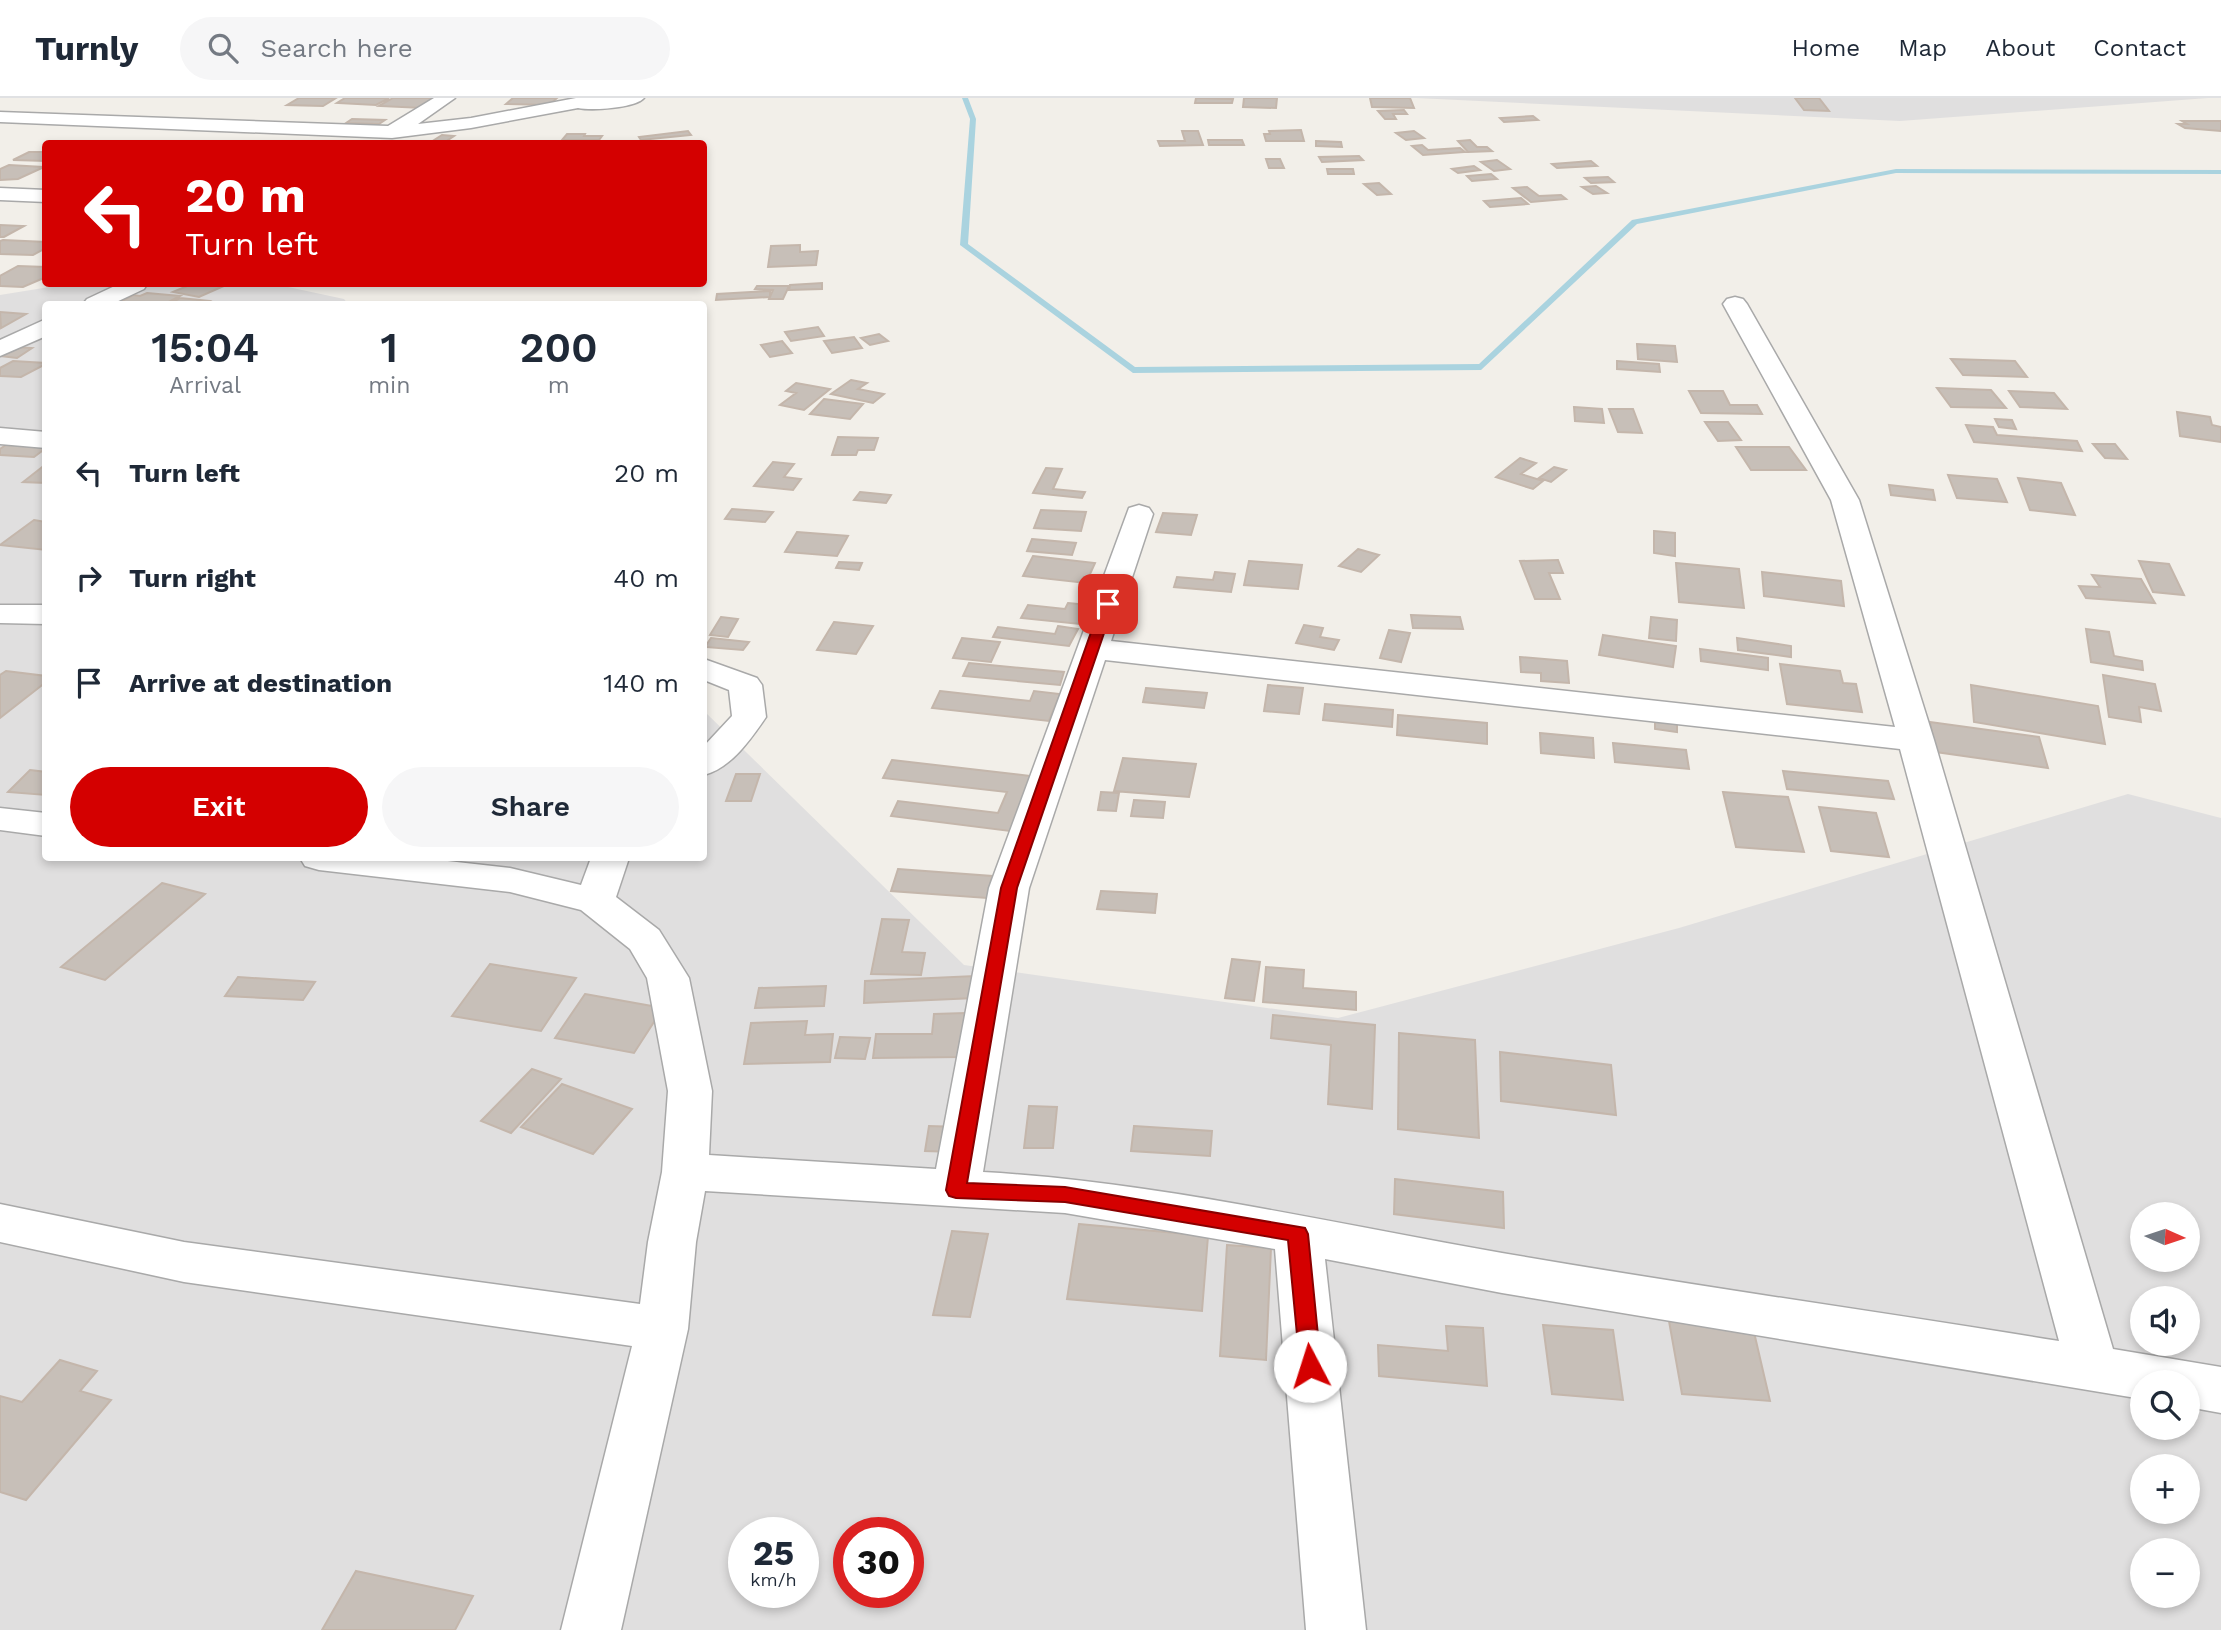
<!DOCTYPE html>
<meta charset="utf-8">
<style>
:root{--surface:#fff;--page:#f6f6f7;--text:#1f2937;--muted:#747a83;--line:#e0e1e3;--accent:#d40000}
body{margin:0;font-family:"Work Sans",sans-serif;background:var(--page);color:var(--text);height:100vh;display:flex;flex-direction:column;font-size:26px;white-space:nowrap}
*{box-sizing:border-box;margin:0}
p{font-size:23px;color:var(--muted)}
.icon{flex:none;width:38px;height:38px;fill:none;stroke:currentColor;stroke-width:2;stroke-linecap:round;stroke-linejoin:round}
.map{position:relative;flex:1;overflow:hidden}
.panel{position:absolute;left:42px;top:203px;width:665px;height:560px;display:flex;flex-direction:column;background:var(--surface);border-radius:7px;box-shadow:0 4px 10px #0003}
.panel>*{flex:none}
.banner{position:absolute;left:42px;top:42px;width:665px;height:147px;border-radius:7px;box-shadow:0 4px 10px #0003;background:#d40000;color:#fff;overflow:hidden}
.needle{width:46px;rotate:93deg}
.fabs{position:absolute;left:2130px;top:1104px;display:grid;gap:14px}
.fabs a{display:grid;place-items:center;width:70px;height:70px;border-radius:50%;background:var(--surface);box-shadow:0 4px 10px #0003;font-size:35px}
.speed{position:absolute;left:728px;top:1419px;display:flex;gap:14px;font-size:35px;font-weight:700;text-align:center}
.speed>*{display:grid;place-content:center;width:91px;height:91px;border-radius:50%;background:var(--surface);box-shadow:0 4px 10px #0003;line-height:1}
.speed small{font-size:18px;font-weight:400}
.speed .limit{border:10px solid #d22;background:#fff;color:#111}
.pin{position:absolute;display:grid;place-items:center;width:60px;height:60px;color:#fff;margin:-30px;border-radius:14px;box-shadow:0 4px 10px #0006}
.me{position:absolute;width:77px;margin:-38px;rotate:355deg;stroke-linejoin:round;filter:drop-shadow(0 0 5px #0008)}
.turn{display:flex;align-items:center;gap:24px;height:147px;padding:0 28px;font-size:32px}
.turn .icon{width:91px;height:91px;stroke-width:2.5}
.turn b{display:block;font-size:49px;line-height:60px}
.eta{display:flex;justify-content:space-evenly;align-items:center;height:119px;text-align:center}
.eta b{font-size:42px;font-weight:600;line-height:49px}
.cta{display:flex;gap:14px;margin-top:auto;padding:14px 28px}
.cta a{flex:1;height:80px;border-radius:42px;background:var(--accent);color:#fff;font-size:28px;font-weight:600;line-height:80px;text-align:center}
.cta a+a{background:var(--page);color:var(--text)}
ul{padding:0;list-style:none}
li{display:flex;align-items:center;gap:21px;height:105px;padding:0 28px}
li div{flex:1}
li b{display:block;font-size:26px}
li em{font-style:normal}
header{display:flex;align-items:center;gap:42px;box-sizing:border-box;height:98px;padding:0 35px;background:var(--surface);border-bottom:2px solid var(--line)}
header strong{font-size:33px}
nav{display:flex;gap:38px;margin-inline-start:auto;font-size:24px}
.search{width:490px;height:63px;background:var(--page);display:flex;align-items:center;gap:18px;box-sizing:border-box;padding:0 24px;border-radius:38px;color:var(--muted);font-size:26px}
.map>svg:first-child{display:block}
.residential{fill:#e0dfdf;fill-rule:evenodd}
.lines{fill:none;stroke-linecap:round;stroke-linejoin:round}
.stream{fill:#aad3df;fill-rule:evenodd}
.building{fill:#c7bfb8;stroke:#c4b6ab;stroke-width:2}
.street-casing{stroke:#a9a9a9;stroke-width:3}
.street{fill:#fff;fill-rule:evenodd}
.route{fill:#d40000;stroke:#8a0000;stroke-width:2}
</style>
<header>
<strong>Turnly</strong>
<div class="search"><svg class="icon" aria-label="search" viewBox="0 0 24 24"><circle cx="10" cy="10" r="6"/><path d="M15 15l6 6"/></svg>Search here</div>
<nav><a>Home</a><a>Map</a><a>About</a><a>Contact</a></nav>
</header>
<div class="map">
<svg width="2221" height="1532" viewBox="0 0 2221 1532">
<rect width="100%" height="100%" fill="#f2efe9"/>
<path class="residential" d="M1416 0H2208L1900 23Z
M68 186H274L344 201 348 206H46V760H704V613L964 867 1338 920 1679 830 2128 696 2221 720V1532H0V197ZM2142 1116H2188V1162H2142ZM2142 1200H2188V1246H2142ZM2142 1284H2188V1330H2142ZM2142 1368H2188V1414H2142ZM744 1435H803V1494H744ZM849 1435H908V1494H849ZM2142 1452H2188V1498H2142Z"/>
<g class="lines">
<path class="stream" d="M962 0H968L976 21 968 146 1135 269 1479 266 1632 122 1896 71 2221 72V76L1896 75 1637 126 1481 272 1133 275 960 147 970 21Z"/>
</g>
<path class="building" d="M299 0H336L323 8 287 7Z
M345 0H389L376 7 337 5Z
M393 0H439L423 10 379 8Z
M513 0H557L549 7 506 6Z
M1196 0 1233 1 1232 5H1195Z
M1244 0H1277L1276 10 1243 9Z
M1370 0H1410L1414 10 1372 9Z
M1795 0H1819L1829 13 1804 12Z
M1404 12 1407 16H1393L1396 21H1385L1378 13Z
M1533 18 1538 22 1504 24 1500 20Z
M352 21 385 22 379 26 346 25Z
M2182 23H2221V33L2185 30 2178 26H2187Z
M1301 32 1304 43H1266L1264 36H1270L1269 33Z
M688 33 691 37 641 42 639 39Z
M1182 33H1198L1203 47 1160 48 1158 43H1185Z
M1414 33 1424 40 1406 42 1396 35Z
M567 36H585L584 38H602L599 42H562Z
M442 37 454 38 442 46H428Z
M1208 42H1242L1244 47H1209Z
M1470 42 1477 49H1487L1492 53 1468 54 1458 43Z
M1316 43 1341 44 1342 49 1316 48Z
M1422 47 1428 52 1460 50 1465 54 1423 57 1412 48Z
M29 54H46V63L13 62Z
M1359 58 1363 62 1322 64 1319 59Z
M1266 61H1280L1284 70H1269Z
M1497 62 1510 71 1494 73 1481 64Z
M1591 63 1597 68 1557 70 1552 66Z
M9 67 44 69 18 81 0 82V71Z
M1474 68 1480 72 1458 75 1452 71Z
M1327 71H1353L1354 76H1328Z
M1491 76 1497 81 1472 83 1467 78Z
M1608 79 1614 84 1591 85 1585 80Z
M1379 85 1391 96 1377 97 1364 86Z
M1596 88 1607 95 1593 96 1582 89Z
M1527 89 1539 98 1561 97 1566 101 1531 104 1513 90Z
M1521 100 1528 106 1490 109 1484 103Z
M0 127 24 128 4 139H0Z
M3 142 46 144V150L33 157 0 156V143Z
M800 147V154L818 153 816 167 768 169 771 148Z
M18 168 46 169V179L23 189 0 188V178Z
M822 185V191L789 192 790 187Z
M192 186H217L226 187 199 199 173 194Z
M757 188H789L783 201H769L773 192 755 191Z
M770 193V199L716 202 717 196Z
M147 195 180 198 165 206 118 205 133 197 140 198Z
M180 200 209 203 203 206H169Z
M0 214 26 216 1 230Z
M818 229 824 238 791 243 785 234Z
M879 236 888 243 870 247 861 240Z
M854 239 862 250 832 255 824 243Z
M782 243 792 255 770 259 761 247Z
M1637 246 1675 248 1677 264 1638 261Z
M15 249 32 250 17 260 0 258Z
M1951 261 2015 263 2027 279 1963 277Z
M13 263 46 265V266L21 279 0 278V270Z
M1617 263 1659 266 1660 274 1617 271Z
M851 282 867 285 858 291 884 296 873 305 831 296Z
M796 285 830 291 804 312 780 307 796 295 786 293Z
M1937 290 1991 292 2006 310 1951 309Z
M1689 293H1723L1730 307H1757L1762 316 1701 315Z
M2009 293 2054 295 2067 311 2020 309Z
M824 301 863 306 850 321 810 316Z
M1574 309 1602 311 1604 325 1575 323Z
M1609 311H1633L1642 335 1618 334Z
M2177 314 2210 319 2212 327 2221 329V344L2180 338Z
M1995 321 2012 322 2016 331 1999 329Z
M1705 324H1728L1741 342 1718 343Z
M1966 327 1993 329 1997 337 2077 343 2082 353 1974 344Z
M838 339 878 340 874 352H858L856 357H832Z
M2093 346H2115L2127 361 2105 360Z
M6 347 46 348V350L34 359 0 357V351Z
M1736 349H1789L1806 372H1751Z
M1520 360 1536 365 1521 376 1543 383 1533 391 1496 379Z
M773 364 794 366 784 379 801 381 793 392 754 388Z
M46 366V385L23 384Z
M1554 369 1566 372 1551 384 1539 380Z
M1046 370 1062 371 1053 391 1085 394 1082 400 1033 395Z
M1948 377 1997 381 2007 404 1957 400Z
M2018 380 2061 385 2075 417 2030 412Z
M1889 387 1933 392 1935 402 1891 397Z
M860 394 891 397 886 405 854 402Z
M732 411 773 414 765 424 725 421Z
M1041 412 1086 414 1081 433 1034 430Z
M1163 415 1197 417 1191 437 1156 434Z
M34 422 46 424V452L0 447Z
M1654 433 1675 435V458L1654 455Z
M797 434 848 438 837 458 785 454Z
M1032 441 1076 445 1072 457 1027 453Z
M1358 451 1379 457 1361 474 1339 468Z
M1033 458 1095 465 1086 485 1023 478Z
M1558 462 1563 475H1549L1560 501H1535L1520 463Z
M1249 463 1302 467 1298 491 1244 487Z
M2139 463 2169 466 2184 497 2153 494Z
M839 464 862 465 859 472 836 470Z
M1676 465 1739 471 1744 510 1679 504Z
M1215 474 1235 476 1231 494 1174 489 1177 479 1213 482Z
M1762 474 1841 483 1844 508 1764 498Z
M2092 477 2141 481 2155 505 2086 500 2079 488 2100 489Z
M1068 505 1089 507 1080 526 1021 520 1028 507 1065 511Z
M1411 517 1460 519 1463 531 1413 530Z
M721 519 738 521 728 539 710 537Z
M1651 519 1677 522 1676 543 1649 540Z
M834 524 873 528 856 556 817 552Z
M1304 527 1323 530 1320 539 1339 542 1334 552 1296 545Z
M1058 528 1078 531 1069 548 993 539 998 529 1055 536Z
M2086 531 2109 534 2114 558 2142 563 2143 572 2091 564Z
M1389 532 1410 535 1401 564 1380 560Z
M1603 537 1676 548 1673 569 1599 557Z
M711 540 749 544 743 552 705 549Z
M962 540 1000 544 991 564 953 560Z
M1737 540 1791 548V559L1738 552Z
M1700 551 1768 560V572L1701 563Z
M1520 559 1567 563 1569 585 1541 583V575L1521 574Z
M969 565 1064 574 1060 587 963 578Z
M1780 566 1840 573 1843 585 1856 586 1862 614 1787 606Z
M6 573 46 578V584L0 620V577Z
M2103 577 2155 586 2161 613 2139 609 2141 624 2109 619Z
M1268 587 1303 590 1299 616 1264 613Z
M1971 587 2098 608 2105 646 1974 624Z
M1146 590 1207 595 1204 610 1143 604Z
M940 593 1030 603 1034 593 1060 596 1049 623 932 610Z
M1325 606 1393 612 1392 629 1323 622Z
M1398 617 1487 625V646L1397 637Z
M1655 619 1677 622V634L1655 631Z
M1930 624 2039 639 2048 670 1936 654Z
M1540 635 1593 640 1594 660 1541 655Z
M1613 645 1686 652 1689 671 1615 664Z
M1123 660 1196 666 1189 699 1114 693Z
M892 662 1031 678 1010 733 891 718 898 703 998 715 1007 694 883 680Z
M30 672 46 674V697L8 694Z
M1783 673 1888 683 1894 701 1787 691Z
M736 676H760L751 703H726Z
M1101 694 1119 695 1116 713 1098 712Z
M1723 694 1788 699 1804 754 1736 749Z
M1134 702 1165 704 1163 720 1131 718Z
M1819 709 1876 715 1889 759 1831 753Z
M898 771 992 778 987 800 891 793Z
M162 785 205 796 105 882 61 869Z
M1101 793 1157 796 1155 815 1097 811Z
M882 821 909 822 902 854 925 855 921 877 871 876Z
M1232 861 1260 864 1254 903 1225 900Z
M490 866 576 880 541 933 452 918Z
M1266 869 1304 872 1303 890 1356 894V912L1263 904Z
M975 878V900L864 905 865 883Z
M238 879 315 884 303 902 225 898Z
M826 888 824 908 755 910 759 890Z
M585 896 663 910 634 955 555 940Z
M965 915 961 959 873 960 876 936H932L934 916Z
M1273 917 1375 927 1372 1011 1328 1006 1331 947 1271 940Z
M807 923 805 937 833 936 830 964 744 966 751 925Z
M1399 935 1475 942 1479 1040 1398 1031Z
M840 939 870 940 865 961 835 960Z
M1500 954 1611 967 1616 1017 1501 1003Z
M532 971 561 981 511 1035 481 1023Z
M562 986 632 1011 593 1056 521 1029Z
M1029 1008 1057 1009 1053 1050H1024Z
M929 1028 959 1029 955 1054 925 1053Z
M1134 1028 1212 1033 1210 1058 1131 1053Z
M1395 1081 1503 1094 1504 1130 1394 1116Z
M1079 1126 1208 1138 1202 1213 1067 1201Z
M952 1133 988 1136 970 1219 933 1217Z
M1227 1147 1271 1150 1266 1262 1220 1258Z
M1669 1223 1753 1230 1770 1303 1682 1296Z
M1543 1227 1613 1232 1623 1302 1552 1296Z
M1446 1228 1483 1230 1487 1288 1379 1278 1378 1247 1448 1253Z
M60 1262 97 1273 80 1293 111 1302 26 1402 0 1394V1298L22 1304Z
M356 1473 473 1498 455 1532H322Z"/>
<g class="lines">
<defs>
<path id="street" d="M434 0H455L418 26 471 20 576 0H644C635 10 592 13 578 10L471 30 392 40 0 24V14L388 28Z
M0 90 46 92V104L0 102Z
M119 186H147L144 191 112 206H83L87 201Z
M1735 199 1743 201 1747 206 1859 402 1934 642 2113 1251 2221 1269V1315L2188 1309V1284H2142V1301L1502 1195 1325 1161 1366 1532H1306L1275 1151 1065 1115 705 1093 696 1144 688 1231 621 1532H561L632 1248 184 1184 0 1144V1106L184 1144 640 1206 648 1144 662 1074 668 993 647 880 630 851 581 812 510 794 319 772 305 768 300 760H421L510 770 581 787 591 760H629L616 799 659 832 689 880 712 993 709 1057 936 1071 989 790 1129 410 1139 407 1149 410 1153 416 1111 543 1895 629 1831 402 1723 206 1727 201ZM1105 562 1900 651 2059 1243C1874 1213 1687 1187 1502 1155 1329 1125 1158 1084 983 1074L1029 790Z
M46 221V238L0 258V242Z
M0 330 46 334V350L0 346Z
M0 507H46V526L0 525Z
M704 561 757 580 762 587 766 619C751 641 731 670 704 677V648L732 618 729 592 704 582Z
M0 710 46 715V738L0 732Z"/>
</defs>
<use href="#street" class="street-casing"/>
<use href="#street" class="street"/>
</g>
<path class="route" d="M1108 502 1114 506 1017 790 967 1085 1065 1089 1305 1130 1308 1136 1321 1268 1318 1275 1310 1277 1303 1275 1300 1268 1288 1142 1065 1104 956 1100 949 1098 946 1092 1001 790 1101 506Z"/>
</svg>
<div class="fabs">
<a><svg class="needle" viewBox="-14 -14 28 28"><path d="M0-13l5 13h-10z" fill="#e53935"/><path d="M0 13l5-13h-10z" fill="#747a83"/></svg></a>
<a><svg class="icon" aria-label="sound" viewBox="0 0 24 24"><path d="M4 9h4l5-4v14l-5-4H4zM17 9q2 3 0 6"/></svg></a>
<a><svg class="icon" aria-label="search" viewBox="0 0 24 24"><circle cx="10" cy="10" r="6"/><path d="M15 15l6 6"/></svg></a>
<a>+</a>
<a>−</a>
</div>
<div class="speed"><div>25<small>km/h</small></div><div class="limit">30</div></div>
<div class="pin" style="left:1108px;top:506px;background:#d93025"><svg class="icon" aria-label="arrive" viewBox="0 0 24 24"><path d="M6 21V4h12l-3 4 3 4H6"/></svg></div>
<svg class="me" style="left:1310px;top:1268px" viewBox="-20 -20 40 40"><circle r="19" fill="#fff"/><path d="M0-13L10 11 0 6-10 11z" fill="#d40000"/></svg>
<div class="banner">
<div class="turn"><svg class="icon" aria-label="left" viewBox="0 0 24 24"><path d="M17 20v-9H6M10 6l-5 5 5 5"/></svg><div><b>20 m</b>Turn left</div></div>
</div>
<section class="panel">
<div class="eta">
<div><b>15:04</b><p>Arrival</p></div>
<div><b>1</b><p>min</p></div>
<div><b>200</b><p>m</p></div>
</div>
<ul>
<li><svg class="icon" aria-label="left" viewBox="0 0 24 24"><path d="M17 20v-9H6M10 6l-5 5 5 5"/></svg><div><b>Turn left</b></div><em>20 m</em></li>
<li><svg class="icon" aria-label="right" viewBox="0 0 24 24"><path d="M7 20v-9h11M14 6l5 5-5 5"/></svg><div><b>Turn right</b></div><em>40 m</em></li>
<li><svg class="icon" aria-label="arrive" viewBox="0 0 24 24"><path d="M6 21V4h12l-3 4 3 4H6"/></svg><div><b>Arrive at destination</b></div><em>140 m</em></li>
</ul>
<div class="cta"><a>Exit</a><a>Share</a></div>
</section>
</div>
